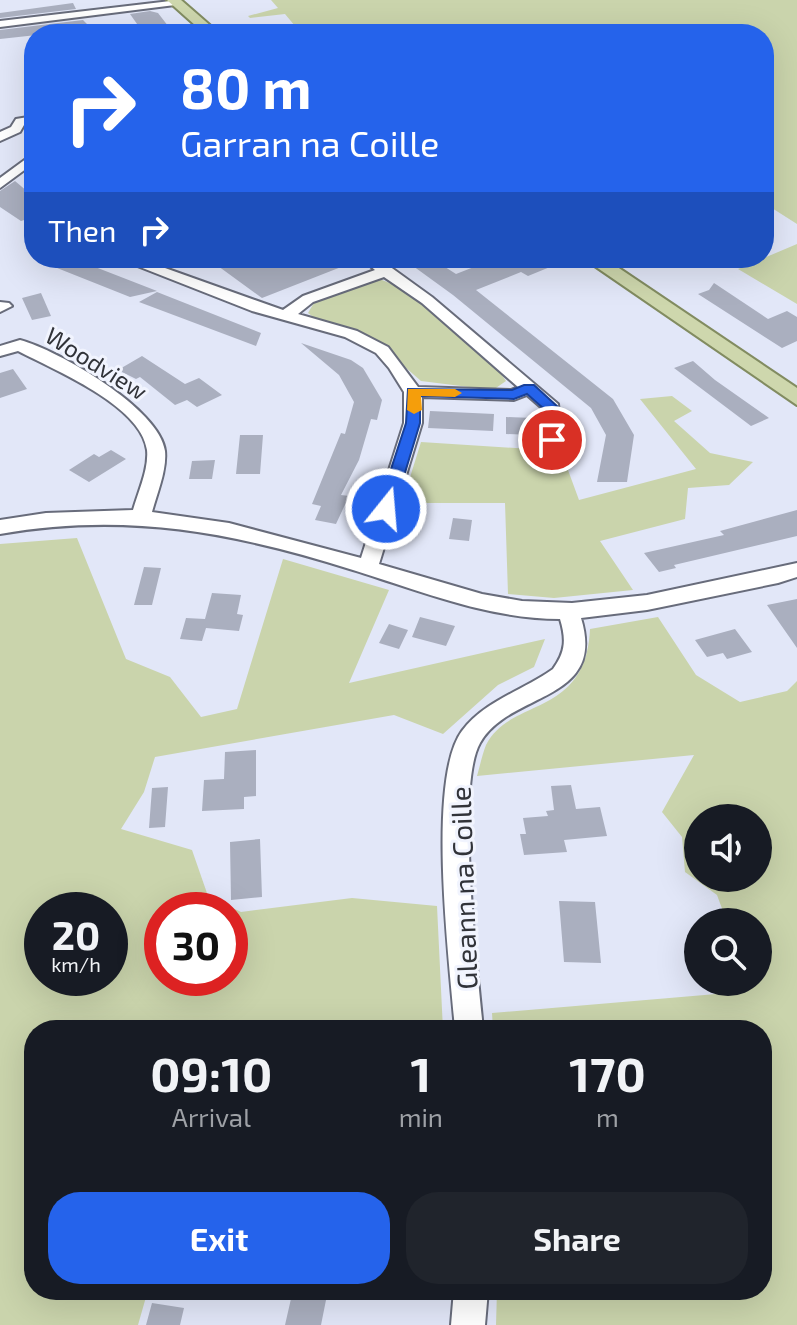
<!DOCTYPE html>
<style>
:root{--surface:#171b24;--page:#20242c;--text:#f1f3f6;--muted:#9ea1a6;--accent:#2563eb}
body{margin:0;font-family:"Exo 2",sans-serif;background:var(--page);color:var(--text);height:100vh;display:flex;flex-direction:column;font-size:30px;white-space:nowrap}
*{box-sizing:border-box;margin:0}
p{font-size:26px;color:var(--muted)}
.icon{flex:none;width:44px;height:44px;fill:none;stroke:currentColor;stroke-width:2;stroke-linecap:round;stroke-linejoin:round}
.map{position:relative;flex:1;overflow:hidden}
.details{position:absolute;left:24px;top:1020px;width:748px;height:280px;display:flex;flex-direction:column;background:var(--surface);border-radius:32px;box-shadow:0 8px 32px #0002}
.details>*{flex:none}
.banner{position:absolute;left:24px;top:24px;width:750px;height:244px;border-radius:32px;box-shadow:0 8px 32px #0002;background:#2563eb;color:#fff;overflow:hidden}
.tools{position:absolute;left:684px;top:804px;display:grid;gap:16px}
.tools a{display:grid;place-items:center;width:88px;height:88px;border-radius:50%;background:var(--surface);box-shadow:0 8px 32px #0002;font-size:40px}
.speed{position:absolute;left:24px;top:892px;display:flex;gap:16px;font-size:40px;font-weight:700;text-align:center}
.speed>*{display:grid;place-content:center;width:104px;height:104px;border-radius:50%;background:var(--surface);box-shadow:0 8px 32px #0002;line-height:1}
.speed small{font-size:20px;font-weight:400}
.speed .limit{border:12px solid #d22;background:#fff;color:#111}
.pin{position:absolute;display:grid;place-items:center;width:68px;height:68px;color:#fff;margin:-34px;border:4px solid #fff;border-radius:50%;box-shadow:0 2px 8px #0007}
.me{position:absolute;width:88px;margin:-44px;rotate:17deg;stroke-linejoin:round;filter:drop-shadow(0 0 6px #0008)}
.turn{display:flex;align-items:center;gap:28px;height:168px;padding:0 24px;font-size:36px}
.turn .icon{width:104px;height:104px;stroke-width:2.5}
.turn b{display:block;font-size:56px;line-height:68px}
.then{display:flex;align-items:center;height:76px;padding:0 24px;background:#0003;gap:16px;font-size:30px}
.eta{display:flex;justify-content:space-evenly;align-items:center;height:136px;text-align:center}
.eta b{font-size:48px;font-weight:700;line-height:56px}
.action{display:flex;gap:16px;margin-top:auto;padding:16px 24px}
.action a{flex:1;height:92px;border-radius:32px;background:var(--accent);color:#fff;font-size:32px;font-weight:700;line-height:92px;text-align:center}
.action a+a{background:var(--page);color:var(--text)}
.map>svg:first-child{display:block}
.green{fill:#cad4ac;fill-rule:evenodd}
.building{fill:#aaafbf}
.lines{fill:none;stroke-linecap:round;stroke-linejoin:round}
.minor-casing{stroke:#686c7b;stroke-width:4}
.major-casing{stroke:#828c61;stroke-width:4}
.minor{fill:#fff;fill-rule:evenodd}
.major{fill:#ced7ad;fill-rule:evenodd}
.route{fill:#2563eb;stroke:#184099;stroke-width:2}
.slow{fill:#f59e0b}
.labels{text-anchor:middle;stroke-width:6;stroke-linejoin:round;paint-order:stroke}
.far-street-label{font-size:24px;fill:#313339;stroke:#f1f4fe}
.street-label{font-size:28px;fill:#313339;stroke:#f1f4fe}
</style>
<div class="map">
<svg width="797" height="1325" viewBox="0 0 797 1325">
<rect width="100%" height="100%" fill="#e2e7f8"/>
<path class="green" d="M271 0H797V224L764 203V34H340L333 29 300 32 285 14 250 18 248 16 278 8Z
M797 244V304L738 269Z
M378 279C402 282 494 359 506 381L493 390 421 381 374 340 316 319 308 313 315 301Z
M672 396 692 411 674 421 710 453 753 462 729 485 688 488 685 519 600 541 633 590 554 598 508 594 505 503H402L421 442 561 451 579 500 696 469 640 399Z
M77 538 126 659 170 677 201 717 237 709 283 559 389 590 349 683 545 639 534 667 498 685 443 734 394 715 155 757 144 792 121 829 192 850 208 896 241 912 352 898 437 906 443 1030H34V1290H148L138 1325H0V544ZM42 910H110V978H42ZM162 910H230V978H162Z
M658 617 696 675 740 702 787 691 797 681V1325H496L497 1290H762V1030H493L492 1013 728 993 733 982H758V922H727L717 895 685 872 682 837 662 812 694 755 477 776C480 766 482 755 486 745 510 697 586 718 590 629ZM758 818V878H698V818Z"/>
<path class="building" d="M73 3 76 9 0 18V13Z
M150 11 158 13 172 31 149 34 142 31 130 14Z
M83 20 92 29 0 39V30Z
M15 181 28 192 34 190V217L21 221 0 207V191Z
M67 258H72L157 291 130 297 52 266Z
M207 258H358L359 260 262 298Z
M402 258H431L456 274 497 258H572L528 276 521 272 476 290 613 399 634 435 627 482H597L606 435 591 408 453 295Z
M714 283 768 319 787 311 797 317V341L782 348 698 294 709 290Z
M157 292 261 333 256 346 139 302Z
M41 293 51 316 32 320 22 298Z
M301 343 351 360 363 368 382 400 377 420 371 419 359 460 341 495 349 496 336 524 315 520 321 506 312 504 341 433 345 434 354 402 339 375Z
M142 356 185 384 199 378 222 395 197 407 187 400 175 405 140 377 136 379 118 370Z
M693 361 715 380 769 418 751 426 674 368Z
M13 369 27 389 0 398V373Z
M430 411 494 414 493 431 428 428Z
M506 417 533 418 534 435 506 434Z
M240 435H263L260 474H236Z
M111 450 126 459 89 482 69 470 94 454 99 457Z
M215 460 212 479H189L192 461Z
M797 510V536L674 565 676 568 659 572 644 553 724 535 720 531Z
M453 518 472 520 469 541 449 539Z
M144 567 161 568 152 605H134Z
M212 593 241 595 237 614 243 615 239 631 206 628 202 641 180 639 186 618 205 619Z
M797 599V648L767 605Z
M420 617 455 626 446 646 412 637Z
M389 624 408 630 399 649 379 643Z
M735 629 752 652 727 659 723 653 707 657 695 640Z
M256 750V796L244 797V809L202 811 204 780 224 779 225 752Z
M571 785 576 809 600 807 607 836 564 840 567 852 524 855 520 834H526L523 818 548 816 546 811 554 810 551 786Z
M168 787 165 827 149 828 152 788Z
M260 839 262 897 231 900 230 842Z
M559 901 595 902 601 963 564 962Z
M293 1290H328L321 1325H285Z
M152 1303 184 1308 180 1325H146Z"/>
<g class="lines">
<defs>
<path id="minor" d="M179 0 175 5 0 27V21Z
M34 116V124L24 125 20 132 0 141V132L11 127 16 119Z
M34 153V163L0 188V178Z
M117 258H137L283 310 303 296 375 270 361 258H378L432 297 558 404 561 436 573 438V446L546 444 543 409 527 395 514 400 422 397V423L379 564 482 594 522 601 572 603 647 595 797 563V577L778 583 647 610 581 618C607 703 509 691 480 743 455 787 478 973 483 1030H455C450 966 426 780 462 731 484 701 524 690 553 669 566 651 566 639 560 619 488 619 421 591 353 570 233 532 126 512 0 534V520L46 513 133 510C138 492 149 469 147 450 141 405 54 370 18 351L0 356V346L20 340C58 350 160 409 165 451 167 470 157 493 152 512L229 523 361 558 404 423V392L389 368 376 353 345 337 252 311ZM384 277 422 303 518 387 511 390 418 387 388 347 357 331 298 314 313 302Z
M0 302 9 303 12 306 0 312Z
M454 1290H488L485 1325H451Z"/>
<path id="major" d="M167 0H181L220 34H205Z
M583 258H604L797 388V405Z"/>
</defs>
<use href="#minor" class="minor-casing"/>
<use href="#major" class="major-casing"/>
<use href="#minor" class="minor"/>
<use href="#major" class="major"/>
</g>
<path class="route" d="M524 385H534L559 408 557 444 545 440 544 409 527 394 514 399 420 396V423L394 509 392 513H380L378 509 406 423 408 389 512 390Z"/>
<path class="slow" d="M408 389H455L462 393 455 397 421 396 422 410 414 414 407 410Z"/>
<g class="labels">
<g class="far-street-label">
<text transform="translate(96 364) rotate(32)" y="8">Woodview</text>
</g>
<g class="street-label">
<text transform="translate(464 888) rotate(-92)" y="10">Gleann na Coille</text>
</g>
</g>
</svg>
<div class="tools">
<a><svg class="icon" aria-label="sound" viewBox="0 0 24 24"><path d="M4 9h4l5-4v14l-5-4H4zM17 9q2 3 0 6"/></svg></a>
<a><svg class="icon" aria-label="search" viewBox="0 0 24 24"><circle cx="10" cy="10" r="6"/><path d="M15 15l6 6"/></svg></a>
</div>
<div class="speed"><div>20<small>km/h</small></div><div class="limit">30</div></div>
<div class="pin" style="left:552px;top:440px;background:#d93025"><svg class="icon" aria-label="arrive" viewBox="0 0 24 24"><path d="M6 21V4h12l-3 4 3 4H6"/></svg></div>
<svg class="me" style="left:386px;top:509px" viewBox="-20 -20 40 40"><circle r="17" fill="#2563eb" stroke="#fff" stroke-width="3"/><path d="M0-11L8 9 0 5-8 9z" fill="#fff"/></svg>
<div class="banner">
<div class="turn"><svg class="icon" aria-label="right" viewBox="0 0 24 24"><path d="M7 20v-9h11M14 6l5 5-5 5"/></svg><div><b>80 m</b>Garran na Coille</div></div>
<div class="then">Then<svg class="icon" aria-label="right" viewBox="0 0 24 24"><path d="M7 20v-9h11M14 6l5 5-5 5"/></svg></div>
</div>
<section class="details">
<div class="eta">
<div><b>09:10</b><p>Arrival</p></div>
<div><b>1</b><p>min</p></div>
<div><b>170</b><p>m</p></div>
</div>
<div class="action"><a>Exit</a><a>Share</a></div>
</section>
</div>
